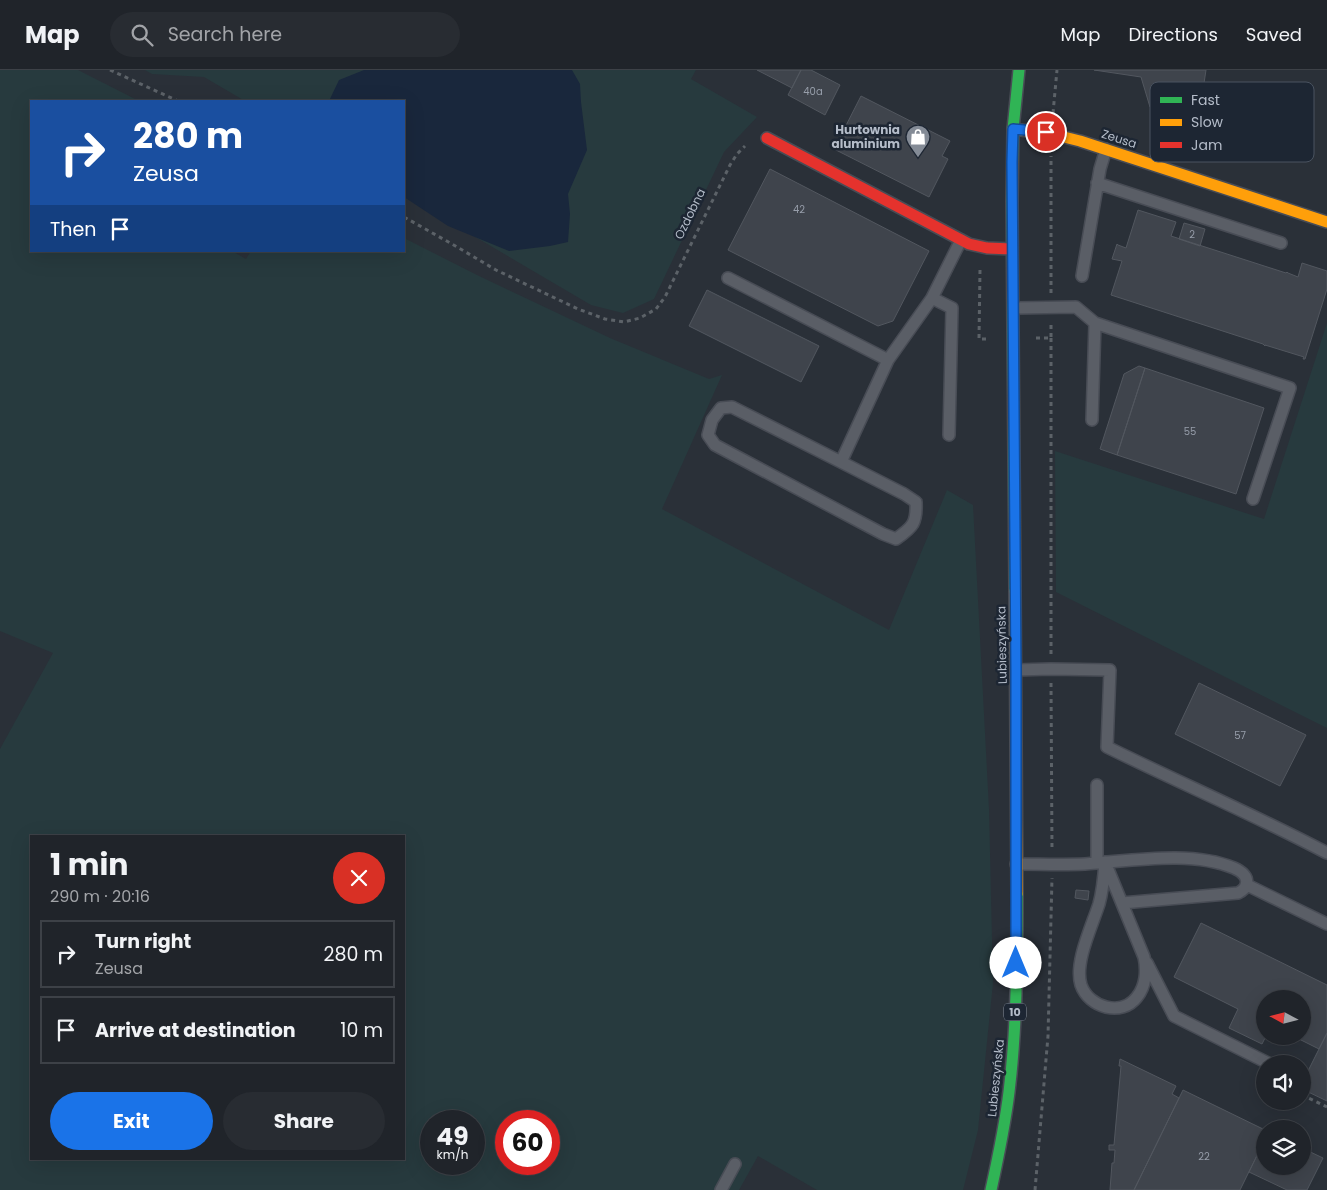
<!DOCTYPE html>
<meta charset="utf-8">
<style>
:root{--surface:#20242a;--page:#282c32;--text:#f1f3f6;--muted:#a2a4a8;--line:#3d4147;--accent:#1a73e8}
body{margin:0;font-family:Poppins,sans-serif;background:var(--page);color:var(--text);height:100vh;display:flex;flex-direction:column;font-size:19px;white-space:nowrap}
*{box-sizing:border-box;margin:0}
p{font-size:16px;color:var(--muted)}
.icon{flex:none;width:28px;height:28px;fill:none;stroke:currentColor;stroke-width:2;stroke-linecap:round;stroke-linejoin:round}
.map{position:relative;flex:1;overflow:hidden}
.side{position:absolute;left:30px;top:765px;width:375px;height:325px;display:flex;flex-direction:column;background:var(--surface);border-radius:0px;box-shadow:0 5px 20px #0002,0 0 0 1px var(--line)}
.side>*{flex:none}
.guide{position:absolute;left:30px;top:30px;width:375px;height:152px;border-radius:0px;box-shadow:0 5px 20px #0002,0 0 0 1px var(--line);background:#1a4fa0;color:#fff;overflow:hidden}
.needle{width:32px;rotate:277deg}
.buttons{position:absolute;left:1256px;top:920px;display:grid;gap:10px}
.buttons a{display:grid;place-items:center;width:55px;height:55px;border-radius:50%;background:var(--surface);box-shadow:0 5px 20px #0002,0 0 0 1px var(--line);font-size:25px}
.speed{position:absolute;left:420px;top:1040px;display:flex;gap:10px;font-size:25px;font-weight:700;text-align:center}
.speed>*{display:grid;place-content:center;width:65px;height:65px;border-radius:50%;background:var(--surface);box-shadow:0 5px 20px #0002,0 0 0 1px var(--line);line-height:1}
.speed small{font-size:12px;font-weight:400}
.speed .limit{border:8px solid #d22;background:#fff;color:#111}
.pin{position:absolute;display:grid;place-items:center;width:42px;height:42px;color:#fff;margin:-21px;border:2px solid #fff;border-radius:50%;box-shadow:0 1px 5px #0007}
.me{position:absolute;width:55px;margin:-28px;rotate:0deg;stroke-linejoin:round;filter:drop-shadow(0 0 4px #0008)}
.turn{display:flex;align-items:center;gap:18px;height:105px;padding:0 20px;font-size:22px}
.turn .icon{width:65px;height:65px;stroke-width:2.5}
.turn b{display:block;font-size:35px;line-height:42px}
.then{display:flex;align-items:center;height:48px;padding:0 20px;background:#0003;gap:10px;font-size:19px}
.round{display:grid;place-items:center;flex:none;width:52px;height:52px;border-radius:26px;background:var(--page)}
.head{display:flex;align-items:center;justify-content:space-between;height:85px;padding:0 20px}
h1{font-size:30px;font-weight:700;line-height:38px}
.cta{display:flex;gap:10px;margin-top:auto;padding:10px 20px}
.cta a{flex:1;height:58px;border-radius:30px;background:var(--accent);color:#fff;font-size:20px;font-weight:700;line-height:58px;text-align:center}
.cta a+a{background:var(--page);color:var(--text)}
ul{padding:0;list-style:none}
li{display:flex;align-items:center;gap:15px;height:68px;margin:0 10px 8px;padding:0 10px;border:2px solid var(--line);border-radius:0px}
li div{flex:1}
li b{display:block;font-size:19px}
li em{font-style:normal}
header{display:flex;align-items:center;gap:30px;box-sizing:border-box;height:70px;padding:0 25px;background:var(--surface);border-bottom:1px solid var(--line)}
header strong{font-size:24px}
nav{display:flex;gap:28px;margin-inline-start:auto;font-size:18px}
.search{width:350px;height:45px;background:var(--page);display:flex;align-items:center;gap:12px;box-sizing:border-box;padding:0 18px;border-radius:28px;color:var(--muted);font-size:19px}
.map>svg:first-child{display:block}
.green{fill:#273a3e;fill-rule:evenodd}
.water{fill:#19273c}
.building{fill:#3f444c;stroke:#52575f}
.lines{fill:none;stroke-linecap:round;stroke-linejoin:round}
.lane-casing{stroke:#484c55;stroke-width:14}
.fast-casing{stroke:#484c55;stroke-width:14}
.slow-casing{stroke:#484c55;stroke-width:14}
.jam-casing{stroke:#484c55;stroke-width:14}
.path{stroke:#5c6268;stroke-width:3;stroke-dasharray:4 4;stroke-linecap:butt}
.lane{stroke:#5a5e66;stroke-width:11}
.fast{stroke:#30b455;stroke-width:11}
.slow{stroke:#ff9f0a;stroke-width:11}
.jam{stroke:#e5322d;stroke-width:11}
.route-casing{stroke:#114b97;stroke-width:12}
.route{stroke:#1a73e8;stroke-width:9}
.labels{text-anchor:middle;stroke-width:5;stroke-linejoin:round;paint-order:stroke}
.number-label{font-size:10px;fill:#979eaa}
.shield{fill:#1d2633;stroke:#878f9c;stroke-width:1}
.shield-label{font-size:11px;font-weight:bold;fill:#b4bcc9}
.poi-label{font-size:12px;font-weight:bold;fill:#b4bcc9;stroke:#1d2633;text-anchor:end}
.street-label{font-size:12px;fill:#b4bcc9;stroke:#1d2633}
.key{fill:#1d2633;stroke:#4a5360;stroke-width:1}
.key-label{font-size:14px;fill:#b4bcc9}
</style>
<header>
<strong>Map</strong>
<div class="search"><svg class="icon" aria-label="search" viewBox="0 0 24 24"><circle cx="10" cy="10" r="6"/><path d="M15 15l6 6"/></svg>Search here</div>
<nav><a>Map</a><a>Directions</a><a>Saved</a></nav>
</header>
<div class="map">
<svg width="1327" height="1120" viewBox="0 0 1327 1120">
<rect width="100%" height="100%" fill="#2a3038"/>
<path class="green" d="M0 0H78L139 31H31V181H232L246 189 251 181H404V168L477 205 610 268 709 309 722 305 662 439 889 560 947 420 973 435 989 739 993 913 978 1060 963 1120H817L758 1086 739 1120H0V679L53 583 0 561ZM31 766H404V1089H31ZM431 1051H474V1094H431ZM506 1051H549V1094H506Z
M145 0H696L691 9 757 47 724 82 654 229 623 243 591 235 404 125V31H245L204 7 152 4Z
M1327 253V658L1056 522 1055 381 1264 449Z"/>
<path class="water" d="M364 0H572L580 14 581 32 587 80 568 124 570 144 568 172 550 176 509 181 448 156 404 127V31H329L339 10Z"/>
<path class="building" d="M757 0H801L792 18Z
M801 0H811L840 15 825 45 788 25Z
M1094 0H1206L1196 66 1159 61 1163 33 1150 37 1141 7Z
M861 26 950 71 942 86 948 89 929 127 834 79Z
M770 99 929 181 893 251 878 256 728 180Z
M1138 140 1176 152 1171 166 1286 203 1287 202 1288 203 1298 207 1302 193 1327 201V219L1305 289H1303L1304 287 1265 275V276L1263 274 1111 225 1122 191 1112 189 1117 174 1118 175 1126 178Z
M1184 153 1205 159 1200 176 1179 169Z
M707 220 819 276 801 312 689 256Z
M1139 296 1145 298 1117 385 1100 379 1124 304Z
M1145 298 1264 338 1236 424 1117 385Z
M1199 613 1306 665 1280 716 1175 664Z
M1076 820 1089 821 1088 830 1075 828Z
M1201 853 1327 915V963L1319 979 1293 966H1302V929H1265L1266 966 1262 974 1229 958 1238 939 1174 907Z
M1327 963V1031L1302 1019V1013Z
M1120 989 1176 1016 1172 1024 1179 1028 1134 1120H1110L1112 1093H1114L1115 1080H1109V1075H1114L1121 996H1119Z
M1183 1020 1265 1060V1069L1240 1120H1134Z
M1265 1069V1096H1302V1078L1323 1088 1307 1120H1287L1249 1102Z"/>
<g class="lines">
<defs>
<path id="lane" d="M1097 113 1281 173
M1082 206 1100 99 1106 79
M728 208 888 290
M932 228 952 238 949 365
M1013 238 1076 237 1095 253 1290 318 1253 429
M1092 350 1095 253
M841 392 904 424 916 432C917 453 913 457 896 469L883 464 715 375 708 365 712 350 721 338 732 337 841 392 888 290 932 228 961 170
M1016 600 1051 599 1110 600 1107 677C1180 713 1255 745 1327 783
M1105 792 1144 887C1147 900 1146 916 1137 927 1122 947 1089 938 1081 915 1074 893 1092 856 1099 834 1103 820 1104 806 1105 792Z
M1097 793V715
M1016 794C1039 794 1062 795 1085 794 1131 791 1191 780 1234 798 1241 801 1249 807 1246 815 1245 819 1242 821 1238 823L1122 833
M1247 815 1327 854
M1147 893 1174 946 1270 994
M721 1120 735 1094"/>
<path id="fast" d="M1015 521 1012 131 1013 59 1019 0
M991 1120C998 1088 1005 1055 1009 1022 1017 956 1017 890 1017 824"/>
<path id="slow" d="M1013 59 1052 64 1080 71 1327 152
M1015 521 1017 824"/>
<path id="jam" d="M767 68 969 174 987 178 1012 179"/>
</defs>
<use href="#lane" class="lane-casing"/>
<use href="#fast" class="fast-casing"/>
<use href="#slow" class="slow-casing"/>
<use href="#jam" class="jam-casing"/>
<path class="path" d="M110 0 178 31
M1053 43 1057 0
M404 147 452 174 496 200 578 239 605 249 624 252 640 248 656 239 665 227 730 95 737 84 745 76
M980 200 979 269H990
M1051 223V86
M1036 268H1051V251
M1051 268V585
M1051 613 1052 780
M1302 1025 1327 1037
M1035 1120 1048 966 1052 808"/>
<use href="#lane" class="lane"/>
<use href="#fast" class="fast"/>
<use href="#slow" class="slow"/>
<use href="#jam" class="jam"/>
</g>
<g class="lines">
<defs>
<path id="route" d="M1016 893V600L1012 92 1013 59 1046 62"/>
</defs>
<use href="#route" class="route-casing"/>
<use href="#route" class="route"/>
</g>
<defs>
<symbol id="shop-pin" viewBox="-11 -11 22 30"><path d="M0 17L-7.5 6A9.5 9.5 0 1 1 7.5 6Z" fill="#848b96" stroke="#1d2633"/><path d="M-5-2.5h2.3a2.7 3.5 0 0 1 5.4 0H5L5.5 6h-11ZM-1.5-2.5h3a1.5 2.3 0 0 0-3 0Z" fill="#fff"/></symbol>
</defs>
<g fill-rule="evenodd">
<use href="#shop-pin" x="904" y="53" width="28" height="38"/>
</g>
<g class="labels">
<g class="number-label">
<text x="813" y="25">40a</text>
<text x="799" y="143">42</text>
<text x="1192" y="168">2</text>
<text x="1190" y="365">55</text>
<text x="1240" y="669">57</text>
<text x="1204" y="1090">22</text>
</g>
<rect class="shield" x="1004" y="933.5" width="22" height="17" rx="4"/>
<g class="shield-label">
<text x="1015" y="946">10</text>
</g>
<g class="poi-label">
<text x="900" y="64">Hurtownia<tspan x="900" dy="14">aluminium</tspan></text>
</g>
<g class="street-label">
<text transform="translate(1119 69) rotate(18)" y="4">Zeusa</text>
<text transform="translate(690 144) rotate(-64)" y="4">Ozdobna</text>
<text transform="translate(1002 575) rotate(-91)" y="4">Lubieszyńska</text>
<text transform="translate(996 1008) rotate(-84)" y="4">Lubieszyńska</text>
</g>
</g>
<rect x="1150" y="12" width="164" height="80" rx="8" class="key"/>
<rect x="1160" y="27" width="22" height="6" fill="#30b455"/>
<rect x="1160" y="49" width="22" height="7" fill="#ff9f0a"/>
<rect x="1160" y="72" width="22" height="6" fill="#e5322d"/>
<g class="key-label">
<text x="1191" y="35">Fast</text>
<text x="1191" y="57">Slow</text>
<text x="1191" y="80">Jam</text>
</g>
</svg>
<div class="buttons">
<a><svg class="needle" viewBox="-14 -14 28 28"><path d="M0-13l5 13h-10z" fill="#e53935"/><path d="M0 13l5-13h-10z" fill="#a2a4a8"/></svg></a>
<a><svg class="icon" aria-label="sound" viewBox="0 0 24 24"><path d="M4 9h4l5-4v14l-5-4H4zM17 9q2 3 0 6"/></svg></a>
<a><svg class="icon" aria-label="layers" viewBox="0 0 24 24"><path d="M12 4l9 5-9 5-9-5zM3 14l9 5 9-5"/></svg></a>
</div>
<div class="speed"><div>49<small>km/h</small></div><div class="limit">60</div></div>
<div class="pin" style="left:1046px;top:62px;background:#d93025"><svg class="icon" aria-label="arrive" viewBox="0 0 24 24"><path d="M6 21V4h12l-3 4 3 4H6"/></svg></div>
<svg class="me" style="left:1016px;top:893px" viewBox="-20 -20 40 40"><circle r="19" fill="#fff"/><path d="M0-13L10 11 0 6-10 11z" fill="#1a73e8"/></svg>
<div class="guide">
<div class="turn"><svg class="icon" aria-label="right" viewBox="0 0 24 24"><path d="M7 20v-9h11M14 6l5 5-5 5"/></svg><div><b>280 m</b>Zeusa</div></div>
<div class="then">Then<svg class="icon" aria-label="arrive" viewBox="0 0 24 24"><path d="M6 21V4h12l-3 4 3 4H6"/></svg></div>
</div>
<section class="side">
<div class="head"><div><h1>1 min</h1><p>290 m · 20:16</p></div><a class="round" style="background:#d93025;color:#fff"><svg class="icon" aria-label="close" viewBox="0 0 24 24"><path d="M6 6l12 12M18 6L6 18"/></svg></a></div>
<ul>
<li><svg class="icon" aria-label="right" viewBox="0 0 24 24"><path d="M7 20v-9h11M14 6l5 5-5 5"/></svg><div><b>Turn right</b><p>Zeusa</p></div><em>280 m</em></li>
<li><svg class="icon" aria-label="arrive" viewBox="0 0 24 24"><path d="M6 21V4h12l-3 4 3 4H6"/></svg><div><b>Arrive at destination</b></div><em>10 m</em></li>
</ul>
<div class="cta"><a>Exit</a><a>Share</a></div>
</section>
</div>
